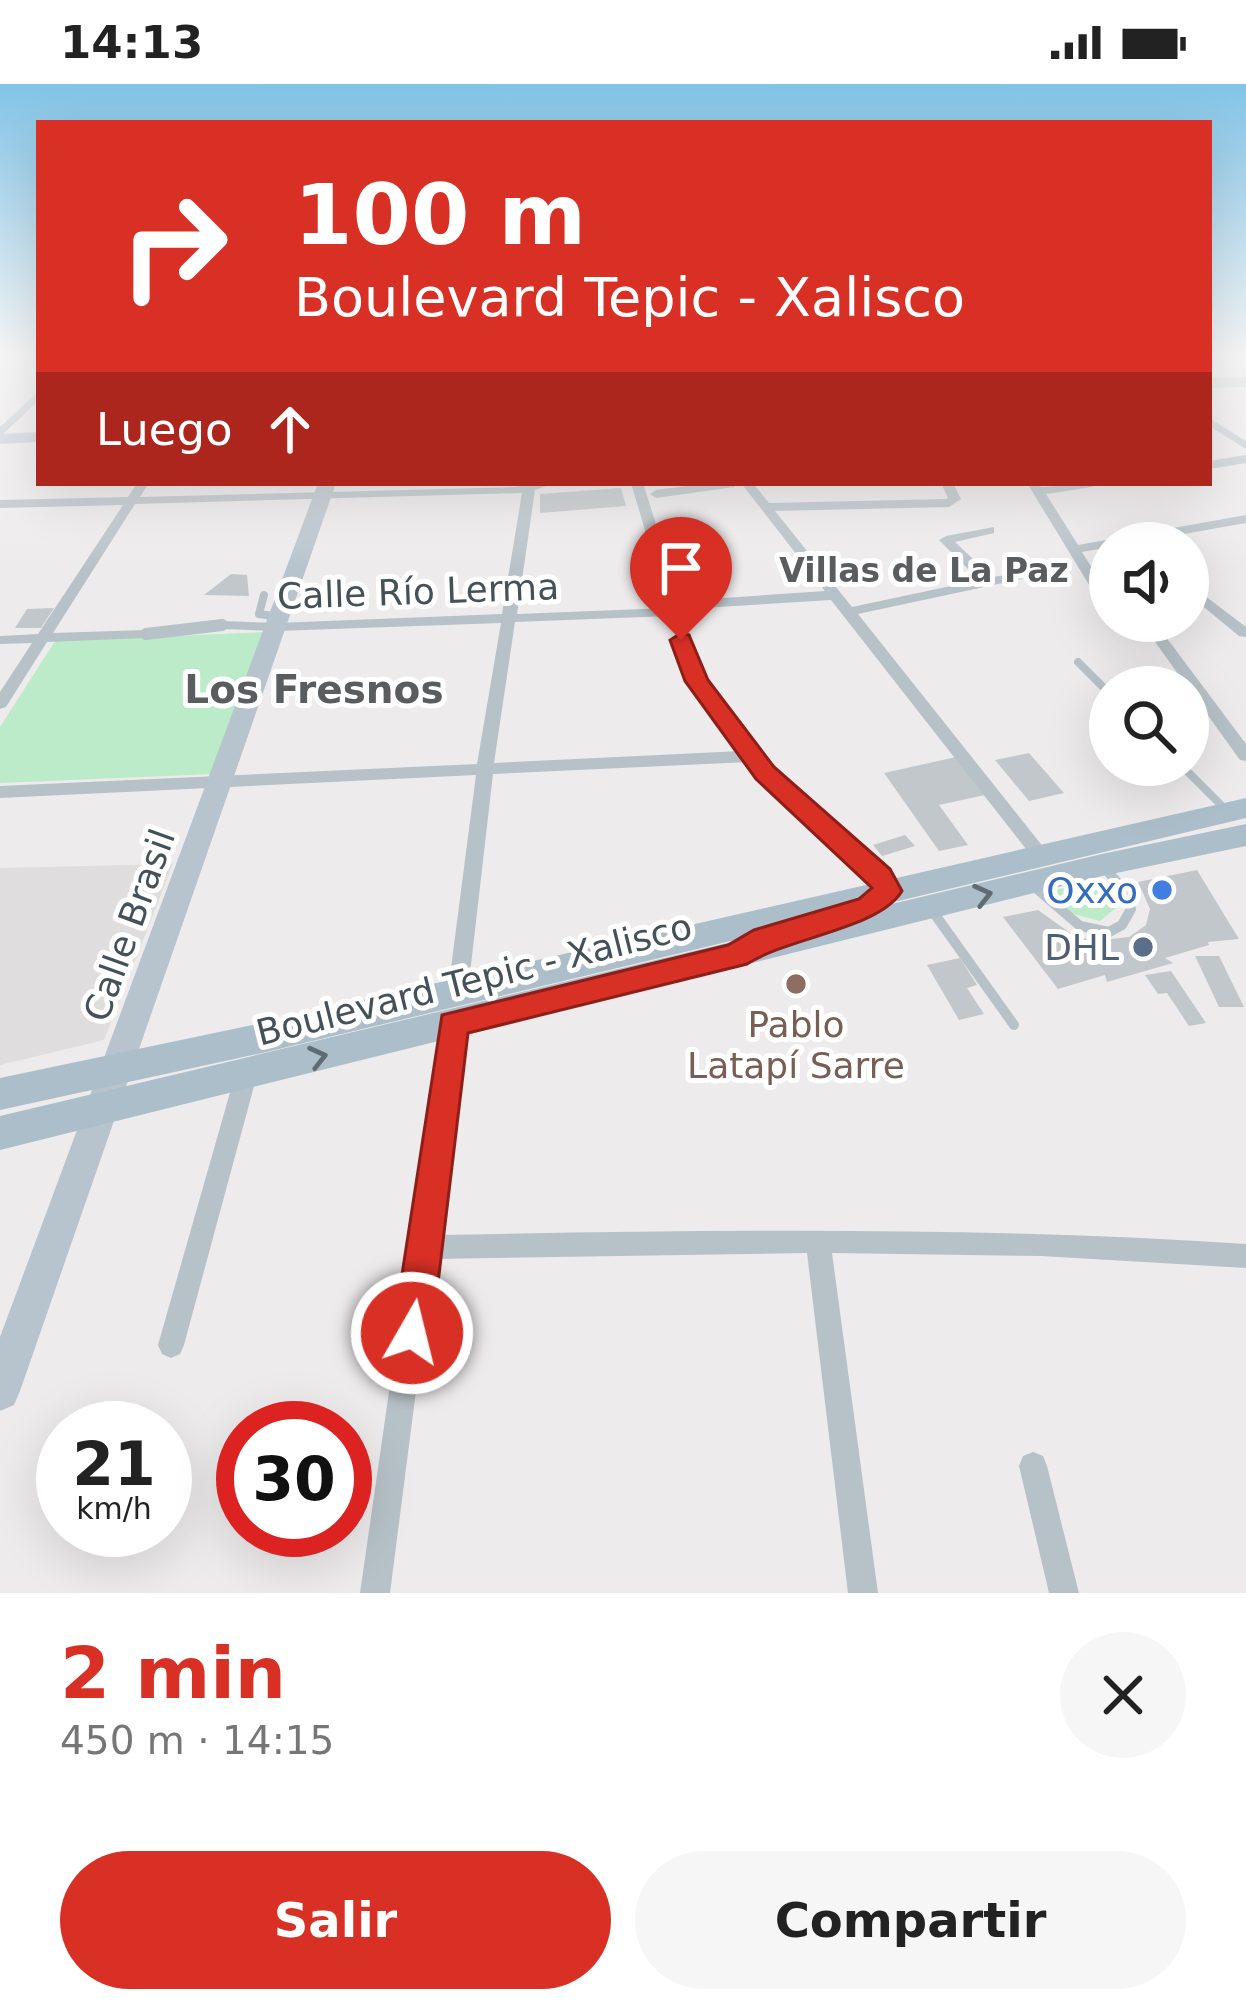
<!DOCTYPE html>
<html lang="es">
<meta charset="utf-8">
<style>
:root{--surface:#fff;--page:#f6f6f6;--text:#222;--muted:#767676;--accent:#d93025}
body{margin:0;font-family:"DejaVu Sans",sans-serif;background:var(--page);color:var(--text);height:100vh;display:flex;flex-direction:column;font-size:45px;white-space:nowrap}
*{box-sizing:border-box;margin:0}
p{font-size:39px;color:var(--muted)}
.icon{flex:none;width:66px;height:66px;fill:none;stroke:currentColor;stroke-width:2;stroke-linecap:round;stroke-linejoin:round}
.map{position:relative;height:1509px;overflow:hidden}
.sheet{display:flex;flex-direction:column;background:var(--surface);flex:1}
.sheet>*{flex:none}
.hud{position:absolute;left:36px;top:36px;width:1176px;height:366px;border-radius:0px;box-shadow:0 12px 48px #0002;background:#d93025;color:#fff;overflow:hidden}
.buttons{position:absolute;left:1089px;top:438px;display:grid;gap:24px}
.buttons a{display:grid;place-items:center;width:120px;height:120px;border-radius:50%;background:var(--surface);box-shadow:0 12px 48px #0002;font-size:60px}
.speed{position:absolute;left:36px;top:1317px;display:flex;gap:24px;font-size:60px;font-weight:700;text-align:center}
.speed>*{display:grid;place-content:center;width:156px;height:156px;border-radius:50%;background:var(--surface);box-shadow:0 12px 48px #0002;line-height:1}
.speed small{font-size:30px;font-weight:400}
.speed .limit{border:18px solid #d22;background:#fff;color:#111}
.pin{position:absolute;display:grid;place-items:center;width:102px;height:102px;color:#fff;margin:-123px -51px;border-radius:50% 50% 50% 0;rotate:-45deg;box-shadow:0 0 12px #0007}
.pin .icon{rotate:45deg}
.me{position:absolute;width:132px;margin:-66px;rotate:8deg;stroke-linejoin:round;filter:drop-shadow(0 0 9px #0008)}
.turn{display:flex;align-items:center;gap:42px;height:252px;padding:0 60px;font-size:54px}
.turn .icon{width:156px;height:156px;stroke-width:2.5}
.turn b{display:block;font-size:84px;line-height:102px}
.then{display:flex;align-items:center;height:114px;padding:0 60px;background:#0003;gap:24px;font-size:45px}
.round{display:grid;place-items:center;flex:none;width:126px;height:126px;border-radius:63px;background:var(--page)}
.summary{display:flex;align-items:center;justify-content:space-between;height:204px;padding:0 60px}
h1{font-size:72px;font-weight:800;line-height:90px;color:var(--accent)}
.primary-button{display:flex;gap:24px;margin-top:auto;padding:24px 60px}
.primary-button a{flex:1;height:138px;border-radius:72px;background:var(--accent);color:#fff;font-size:48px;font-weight:800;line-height:138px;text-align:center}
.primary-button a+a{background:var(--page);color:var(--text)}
.status{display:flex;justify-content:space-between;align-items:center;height:84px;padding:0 60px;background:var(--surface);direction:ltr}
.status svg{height:33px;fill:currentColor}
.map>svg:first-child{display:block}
.education{fill:#dfdddd}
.green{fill:#bbebc8}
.building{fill:#c2c7cb}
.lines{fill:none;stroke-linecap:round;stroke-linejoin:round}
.service-far1{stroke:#b7c2c8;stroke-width:8}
.service{stroke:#b7c2c8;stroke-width:10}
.pedestrian{stroke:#b7c2c8;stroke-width:12}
.minor{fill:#b7c2c8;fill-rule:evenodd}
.secondary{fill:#b8c4cd;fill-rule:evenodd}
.primary{fill:#acbec9;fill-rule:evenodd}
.oneway{stroke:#5f6c74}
.route{fill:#d93025;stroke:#8d1f18;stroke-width:3}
.shop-dot{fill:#3f7fe0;stroke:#fff;stroke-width:4.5}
.service-dot{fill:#5c6f8a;stroke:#fff;stroke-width:4.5}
.education-dot{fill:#8d6e63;stroke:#fff;stroke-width:4.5}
.labels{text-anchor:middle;stroke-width:10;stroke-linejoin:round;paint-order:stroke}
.far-neighbourhood-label{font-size:33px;font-weight:bold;fill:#595d60;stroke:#fff}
.street-label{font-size:36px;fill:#455158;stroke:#fff}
.shop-label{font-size:36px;fill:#366cbe;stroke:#fff;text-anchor:end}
.service-label{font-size:36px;fill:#4e5e75;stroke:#fff;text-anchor:end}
.education-label{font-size:36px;fill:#785e54;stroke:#fff}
.neighbourhood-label{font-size:39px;font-weight:bold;fill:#595d60;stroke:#fff}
</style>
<div class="status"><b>14:13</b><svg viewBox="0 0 49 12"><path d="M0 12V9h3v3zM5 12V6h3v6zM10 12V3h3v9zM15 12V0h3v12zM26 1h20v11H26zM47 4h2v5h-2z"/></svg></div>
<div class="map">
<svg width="1246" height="1509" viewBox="0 0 1246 1509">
<rect width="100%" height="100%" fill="#eeebec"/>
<path class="education" d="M173 780 104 956 0 981V784Z"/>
<path class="green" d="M266 548 214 690 0 699V643L55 557Z
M1099 794 1117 823 1100 837 1070 829 1050 808Z"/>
<path class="building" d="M621 404 626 422 540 429V410Z
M231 490 247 491 249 512 204 511Z
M54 524 41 544H15L27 525Z
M1029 669 1064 709 1029 717 995 676Z
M956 673 985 711 939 721 968 761 939 767 884 689Z
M905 751 915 762 882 772 873 761Z
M1197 786 1239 855 1208 858 1209 861 1165 874 1173 879 1107 898 1105 891 1058 905 1003 833 1038 826 1073 851 1095 857 1129 853 1146 841 1150 825 1138 798Z
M1195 872H1219L1244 923H1219Z
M960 874 977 901 967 904 984 930 959 936 927 881Z
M1171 887 1206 939 1189 942 1167 909 1158 910 1145 891Z"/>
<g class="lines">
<path class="service-far1" d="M264 511 259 530 280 533
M1078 578 1110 610
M1181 681 1225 725"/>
<path class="service" d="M1030 799 1080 842 1109 848 1122 841 1131 825 1122 804 1104 783
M931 825 1014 941"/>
<path class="pedestrian" d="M146 550 222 541"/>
<path class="minor" d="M39 307V316L0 353V343Z
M1209 334 1246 357V365L1209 342Z
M1246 371V379L1209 385V377Z
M137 399H149L140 413 515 403 533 399H555L535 406 517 530 668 524 631 399H643L680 517 825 507 741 399H753L769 419 946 415 948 414 941 399H953L961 415 949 423 775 427 852 523 979 496 939 456 946 452 994 443V449L955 458 992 493 1022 489V495L858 530 1048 769 1045 774H1033L831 516 685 525 683 527 705 596 782 698 888 788 897 807 895 812H881L874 797 770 706 749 678 493 690 468 907 465 913 458 915 451 913 448 907 476 691 0 714V702L477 680 501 539 277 547 222 545 215 541 222 537 277 539 502 530 522 409 135 420 53 549 146 546 153 550 146 554 47 558 6 623 0 625V608L32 559 0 560V552L38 550 123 421 0 424V416L128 413ZM670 532 689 597 741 667 494 679 515 538Z
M708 399H740L734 403 656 414 650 410 656 406Z
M1027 399H1039L1041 403 1098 399 1092 403 1046 410 1078 461 1246 431V439L1133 459H1110V463L1082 468 1110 513V528L1105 527Z
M1188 499 1246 543V553L1239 552 1188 510Z
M1140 537H1154L1246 660V677L1240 676Z
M453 931 460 934 464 940 436 1151C707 1146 976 1142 1246 1160V1184L1041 1172 832 1169 878 1509H848L807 1169 433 1175 390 1509H360L442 940 446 934Z
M246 982 254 984 257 991 184 1261 180 1270 171 1274 162 1270 158 1261 235 991 238 984Z
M1033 1368 1043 1372 1047 1382 1079 1509H1049L1019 1382 1023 1372Z"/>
<path class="secondary" d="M1246 293V303L1209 304V294Z
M39 348V358L0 360V350Z
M318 399H336L20 1307 14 1321 0 1327V1253Z"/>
<path class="primary" d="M1246 714V734L262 969 0 1026V994L262 939Z
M1246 740V762L1102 792 0 1066V1032L1102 770Z"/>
</g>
<defs><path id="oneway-chevron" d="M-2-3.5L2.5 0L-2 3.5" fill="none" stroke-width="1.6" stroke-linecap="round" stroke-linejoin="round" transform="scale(3)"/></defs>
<g class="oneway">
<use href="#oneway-chevron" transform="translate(983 811) rotate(-14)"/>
<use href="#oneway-chevron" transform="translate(318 973) rotate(-14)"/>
</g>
<linearGradient id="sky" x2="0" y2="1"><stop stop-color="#82c4e7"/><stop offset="0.56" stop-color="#f7f6f6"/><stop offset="1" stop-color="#f7f6f6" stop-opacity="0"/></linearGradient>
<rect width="1246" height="484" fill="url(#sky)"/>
<path class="route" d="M681 549 689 551 708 596 774 683 890 785 902 807C879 845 789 853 747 880L468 949 432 1249 426 1263 412 1269 399 1263 393 1249 442 931 728 861 754 846 859 815 872 804 756 695 685 597 670 556Z"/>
<circle class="shop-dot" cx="1162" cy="806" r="12"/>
<circle class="service-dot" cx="1143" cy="863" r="12"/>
<circle class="education-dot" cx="796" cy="900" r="12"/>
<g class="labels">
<g class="far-neighbourhood-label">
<text x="924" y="498">Villas de La Paz</text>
</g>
<g class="street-label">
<text transform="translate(418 507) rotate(-2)" y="13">Calle Río Lerma</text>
<text transform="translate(129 841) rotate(-70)" y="13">Calle Brasil</text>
<text transform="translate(474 895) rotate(-14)" y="13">Boulevard Tepic - Xalisco</text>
</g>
<g class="shop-label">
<text x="1138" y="819">Oxxo</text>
</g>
<g class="service-label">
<text x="1119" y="876">DHL</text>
</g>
<g class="education-label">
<text x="796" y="953">Pablo<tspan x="796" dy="41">Latapí Sarre</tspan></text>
</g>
<g class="neighbourhood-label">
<text x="314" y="619">Los Fresnos</text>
</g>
</g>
</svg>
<div class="buttons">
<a><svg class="icon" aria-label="sound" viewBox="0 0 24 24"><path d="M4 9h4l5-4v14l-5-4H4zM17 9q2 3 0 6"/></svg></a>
<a><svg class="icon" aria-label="search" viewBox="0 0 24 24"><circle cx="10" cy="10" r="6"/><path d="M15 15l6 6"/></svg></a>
</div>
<div class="speed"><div>21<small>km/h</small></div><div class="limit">30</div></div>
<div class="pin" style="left:681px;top:556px;background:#d93025"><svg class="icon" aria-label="arrive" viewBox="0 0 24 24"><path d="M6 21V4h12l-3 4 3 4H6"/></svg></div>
<svg class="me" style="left:412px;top:1249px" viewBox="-20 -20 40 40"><circle r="17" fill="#d93025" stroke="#fff" stroke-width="3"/><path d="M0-11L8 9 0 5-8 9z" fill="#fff"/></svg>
<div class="hud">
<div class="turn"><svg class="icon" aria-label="right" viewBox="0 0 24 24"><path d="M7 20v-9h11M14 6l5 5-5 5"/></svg><div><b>100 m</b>Boulevard Tepic - Xalisco</div></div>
<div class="then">Luego<svg class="icon" aria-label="ahead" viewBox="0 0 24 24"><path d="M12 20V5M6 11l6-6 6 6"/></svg></div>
</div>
</div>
<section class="sheet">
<div class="summary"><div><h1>2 min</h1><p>450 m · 14:15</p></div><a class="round"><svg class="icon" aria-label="close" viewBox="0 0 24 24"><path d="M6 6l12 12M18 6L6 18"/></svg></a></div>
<div class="primary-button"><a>Salir</a><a>Compartir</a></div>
</section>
